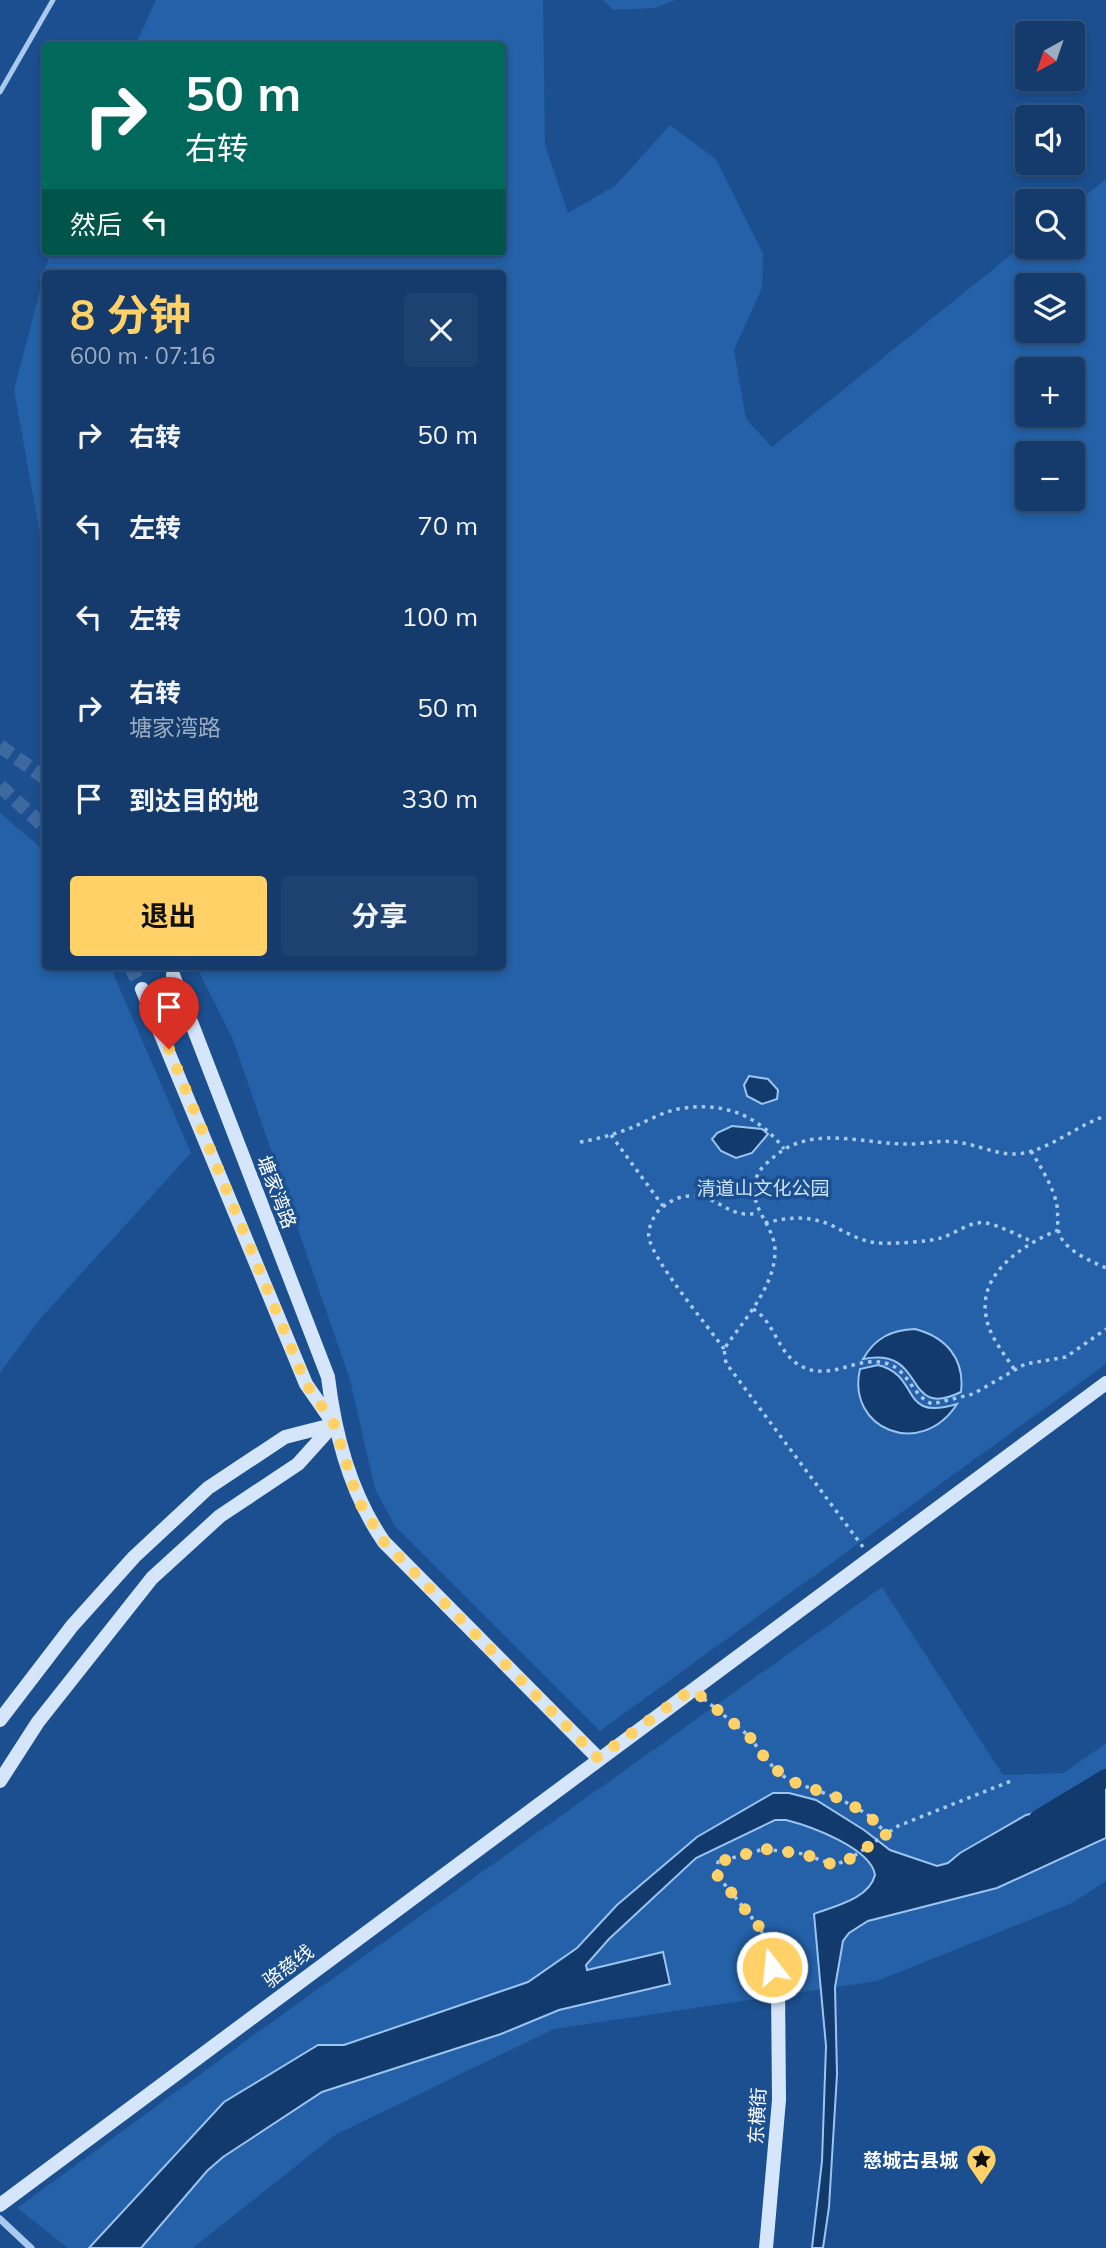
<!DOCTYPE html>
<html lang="zh">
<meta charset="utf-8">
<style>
:root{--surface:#143b6b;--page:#1d4271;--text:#f1f3f6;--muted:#9dadc1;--line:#33557e;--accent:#ffd166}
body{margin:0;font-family:Mulish,"Noto Sans SC",sans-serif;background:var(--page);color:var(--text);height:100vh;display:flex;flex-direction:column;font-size:26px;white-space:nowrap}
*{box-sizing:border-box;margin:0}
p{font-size:23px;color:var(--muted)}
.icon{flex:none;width:38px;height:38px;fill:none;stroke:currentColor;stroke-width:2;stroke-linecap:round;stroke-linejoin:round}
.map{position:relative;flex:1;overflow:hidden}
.drawer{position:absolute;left:42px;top:270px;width:464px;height:700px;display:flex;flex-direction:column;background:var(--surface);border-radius:7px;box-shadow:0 4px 10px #0003,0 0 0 2px var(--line)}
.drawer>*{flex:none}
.hud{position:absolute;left:42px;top:42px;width:464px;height:214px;border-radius:7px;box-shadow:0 4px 10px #0003,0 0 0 2px var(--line);background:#00695c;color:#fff;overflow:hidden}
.needle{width:46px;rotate:220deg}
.tools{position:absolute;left:1015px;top:21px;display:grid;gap:14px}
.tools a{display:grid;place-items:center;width:70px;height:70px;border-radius:7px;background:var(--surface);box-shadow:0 4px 10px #0003,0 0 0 2px var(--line);font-size:35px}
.pin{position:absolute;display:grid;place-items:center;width:60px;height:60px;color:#fff;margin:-72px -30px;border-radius:50% 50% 50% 0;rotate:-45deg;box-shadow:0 0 7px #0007}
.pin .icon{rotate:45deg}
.me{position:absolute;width:77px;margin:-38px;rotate:344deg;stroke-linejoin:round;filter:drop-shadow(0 0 5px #0008)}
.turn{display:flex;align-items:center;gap:24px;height:147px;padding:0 28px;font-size:32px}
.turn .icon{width:91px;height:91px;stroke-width:2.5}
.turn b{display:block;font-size:49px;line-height:60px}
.then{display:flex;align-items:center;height:66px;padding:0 28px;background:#0003;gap:14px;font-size:26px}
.round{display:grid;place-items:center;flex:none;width:74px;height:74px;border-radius:7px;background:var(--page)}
.overview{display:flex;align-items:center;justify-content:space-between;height:119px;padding:0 28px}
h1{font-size:42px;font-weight:700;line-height:52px;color:var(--accent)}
.action{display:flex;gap:14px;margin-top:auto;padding:14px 28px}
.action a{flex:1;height:80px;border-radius:7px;background:var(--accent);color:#111;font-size:28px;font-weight:700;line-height:80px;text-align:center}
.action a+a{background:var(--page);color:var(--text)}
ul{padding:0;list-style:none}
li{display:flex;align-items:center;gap:21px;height:91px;padding:0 28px}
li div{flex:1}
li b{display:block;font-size:26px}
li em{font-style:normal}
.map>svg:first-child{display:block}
.green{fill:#2461a8;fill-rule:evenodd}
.water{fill:#123a6d;stroke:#9cc4f0;stroke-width:2}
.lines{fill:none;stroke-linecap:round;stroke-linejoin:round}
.canal{stroke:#123a6d;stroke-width:18}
.secondary-tunnel{stroke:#3d69a0;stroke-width:14;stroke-dasharray:14 7;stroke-linecap:butt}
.path{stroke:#a9c9ee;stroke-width:3.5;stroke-dasharray:3.5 5;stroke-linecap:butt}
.lane{stroke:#a9c9ee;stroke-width:5}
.street{stroke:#a9c9ee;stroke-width:7}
.secondary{stroke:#d6e6fa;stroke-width:14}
.route{stroke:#ffd166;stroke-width:12;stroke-dasharray:0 21.6}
.labels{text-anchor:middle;stroke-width:7;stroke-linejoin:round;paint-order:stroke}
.park-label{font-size:19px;fill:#cfe3fa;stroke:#1b4f8f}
.street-label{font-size:19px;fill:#fff;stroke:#1b4f8f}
.poi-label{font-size:19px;font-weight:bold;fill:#fff;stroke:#1b4f8f;text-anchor:end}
</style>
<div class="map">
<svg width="1106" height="2248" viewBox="0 0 1106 2248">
<rect width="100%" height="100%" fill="#1b4f8f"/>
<path class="green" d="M156 0H543L545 145 568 213 616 185 670 125 716 159 763 254 762 288 734 350 746 419 772 447 1027 242V247H1073V206L1106 179V1364L600 1731 395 1526 375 1489 350 1380 233 1040 196 966H502V273H46L45 562 14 390 50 252H502V46L135 45ZM1027 285H1073V331H1027ZM1027 369H1073V415H1027ZM1027 453H1073V499H1027Z
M603 0H676L655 8 613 10Z
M0 813 45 851 46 966H110L191 1153 40 1319 0 1373Z
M882 1587 1003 1775 1064 1773 1106 1743V1881L1074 1902 877 1981 554 2029 335 2135 193 2248H68L17 2208 287 2011Z"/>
<path class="water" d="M749 1076 768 1079 778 1090 777 1099 762 1104 747 1096 744 1085Z
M732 1126 762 1129 768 1134 752 1153 736 1158 721 1151 712 1139 717 1133Z
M915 1329C946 1337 965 1359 961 1392 901 1421 929 1346 863 1359 875 1338 891 1330 915 1329Z
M878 1365C922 1376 898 1422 957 1404 921 1460 846 1429 860 1369Z
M1106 1787V1838L997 1888 868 1921 849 1933 843 1941 835 1987 837 2074 829 2207 823 2248H812L822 2161 826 2046 814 1914C834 1906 869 1899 875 1875 871 1848 810 1826 786 1820H775L696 1858 609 1939 586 1965 587 1970 663 1952 670 1984 559 2010 501 2034 322 2092 223 2157 207 2171 141 2248H89L224 2102 318 2045H344L528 1982 577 1948 617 1905 697 1837 773 1793H789L816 1800 864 1830 890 1850 937 1866 948 1863 960 1853 1026 1815 1075 1804Z"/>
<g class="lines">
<path class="canal" d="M1038 1819 1106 1778"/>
<path class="secondary-tunnel" d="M0 746 46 779
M0 786 46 828
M130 966 142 989"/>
<path class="path" d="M611 1135 663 1206
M580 1142C598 1139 616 1134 633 1127 647 1121 663 1112 678 1109 721 1101 758 1114 784 1149
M1031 1151C1040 1166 1049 1180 1054 1195 1059 1207 1057 1216 1058 1228 1060 1249 1089 1260 1106 1268
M765 1223C789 1217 809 1215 833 1226 847 1233 861 1241 877 1243 893 1244 927 1242 941 1238 955 1234 971 1220 986 1223 1001 1226 1017 1235 1031 1241
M753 1309C773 1320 777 1349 796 1363 828 1385 855 1355 885 1363 908 1368 911 1395 932 1404L973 1394 1025 1364 1066 1357 1106 1329
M724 1349C707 1325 654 1262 649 1238 647 1229 654 1215 660 1209 670 1201 680 1195 694 1196 721 1197 727 1219 759 1213
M1014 1369C1003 1352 989 1336 986 1316 978 1272 1025 1244 1058 1230
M863 1547 726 1363 724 1349C743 1321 775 1287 775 1251 775 1224 745 1206 757 1176 760 1168 768 1162 775 1156 814 1123 868 1146 914 1144 929 1143 941 1140 956 1142 977 1144 1003 1158 1024 1153 1054 1147 1077 1125 1106 1116
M704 1699 749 1736 768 1762 788 1780 840 1799 867 1814 887 1834
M774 1974 761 1929 717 1875 718 1862 764 1849 804 1854 834 1865 848 1860 898 1826 1011 1781"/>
<path class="lane" d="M0 92 53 0"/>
<path class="street" d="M0 2219 31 2248"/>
<path class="secondary" d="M173 975 328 1377C335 1436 350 1493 384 1542L598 1758
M142 989 306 1384 331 1420
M0 1720 72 1626 134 1557 208 1488 285 1437 332 1425
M0 1781 38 1722 152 1578 220 1516 298 1464 334 1424
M0 2205 1106 1383
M766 2248 779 2100 778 1986"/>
</g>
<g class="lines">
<path class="route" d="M169 1049 306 1384 334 1424 358 1500 384 1542 598 1758 692 1689 749 1736 768 1762 788 1780 841 1799 867 1814 887 1834 848 1860 834 1865 804 1854 764 1849 718 1862 717 1875 761 1929 772 1967"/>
</g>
<defs>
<symbol id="sight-pin" viewBox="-11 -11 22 30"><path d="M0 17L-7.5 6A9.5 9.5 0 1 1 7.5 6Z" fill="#ffd166" stroke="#1b4f8f"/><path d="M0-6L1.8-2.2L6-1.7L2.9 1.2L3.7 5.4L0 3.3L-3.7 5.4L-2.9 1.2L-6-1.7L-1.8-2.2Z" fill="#111"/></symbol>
</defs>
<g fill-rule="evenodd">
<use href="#sight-pin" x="964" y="2142" width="35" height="47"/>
</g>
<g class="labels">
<g class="park-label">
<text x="763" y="1195">清道山文化公园</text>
</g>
<g class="street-label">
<text transform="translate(277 1192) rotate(69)" y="7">塘家湾路</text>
<text transform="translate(288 1966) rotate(-37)" y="7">骆慈线</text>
<text transform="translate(757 2116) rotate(-87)" y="7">东横街</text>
</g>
<g class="poi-label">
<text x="958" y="2167">慈城古县城</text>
</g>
</g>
</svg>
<div class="tools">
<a><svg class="needle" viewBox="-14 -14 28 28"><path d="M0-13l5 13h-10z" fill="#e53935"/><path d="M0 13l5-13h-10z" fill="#9dadc1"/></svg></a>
<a><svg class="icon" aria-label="sound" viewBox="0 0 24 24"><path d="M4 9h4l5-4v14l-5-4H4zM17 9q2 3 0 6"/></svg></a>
<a><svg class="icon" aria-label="search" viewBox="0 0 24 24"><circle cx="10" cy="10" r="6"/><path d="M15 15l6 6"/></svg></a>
<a><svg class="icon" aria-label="layers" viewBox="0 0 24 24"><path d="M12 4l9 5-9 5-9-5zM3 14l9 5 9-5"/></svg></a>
<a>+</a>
<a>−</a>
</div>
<div class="pin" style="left:169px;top:1049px;background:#d93025"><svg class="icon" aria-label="arrive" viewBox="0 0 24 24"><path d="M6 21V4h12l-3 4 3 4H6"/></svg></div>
<svg class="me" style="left:772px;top:1967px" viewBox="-20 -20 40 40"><circle r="17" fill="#ffd166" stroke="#fff" stroke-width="3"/><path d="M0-11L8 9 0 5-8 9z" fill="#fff"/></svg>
<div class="hud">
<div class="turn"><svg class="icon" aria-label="right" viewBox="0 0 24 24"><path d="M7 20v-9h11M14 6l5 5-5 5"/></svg><div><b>50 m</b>右转</div></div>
<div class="then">然后<svg class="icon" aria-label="left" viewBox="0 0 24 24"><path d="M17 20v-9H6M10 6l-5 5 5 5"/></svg></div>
</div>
<section class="drawer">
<div class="overview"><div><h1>8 分钟</h1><p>600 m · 07:16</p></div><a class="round"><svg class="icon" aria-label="close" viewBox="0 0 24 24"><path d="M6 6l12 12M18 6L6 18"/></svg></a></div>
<ul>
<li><svg class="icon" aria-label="right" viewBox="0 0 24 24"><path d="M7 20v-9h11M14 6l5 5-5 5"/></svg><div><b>右转</b></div><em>50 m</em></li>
<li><svg class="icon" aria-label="left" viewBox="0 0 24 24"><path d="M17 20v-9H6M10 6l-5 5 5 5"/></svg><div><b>左转</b></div><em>70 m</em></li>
<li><svg class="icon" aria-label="left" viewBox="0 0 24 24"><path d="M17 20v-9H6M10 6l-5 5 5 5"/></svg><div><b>左转</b></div><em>100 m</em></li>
<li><svg class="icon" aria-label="right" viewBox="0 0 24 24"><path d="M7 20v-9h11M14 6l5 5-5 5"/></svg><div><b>右转</b><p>塘家湾路</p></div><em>50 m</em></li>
<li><svg class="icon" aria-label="arrive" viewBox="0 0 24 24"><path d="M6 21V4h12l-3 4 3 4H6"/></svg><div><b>到达目的地</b></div><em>330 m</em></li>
</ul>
<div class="action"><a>退出</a><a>分享</a></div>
</section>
</div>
